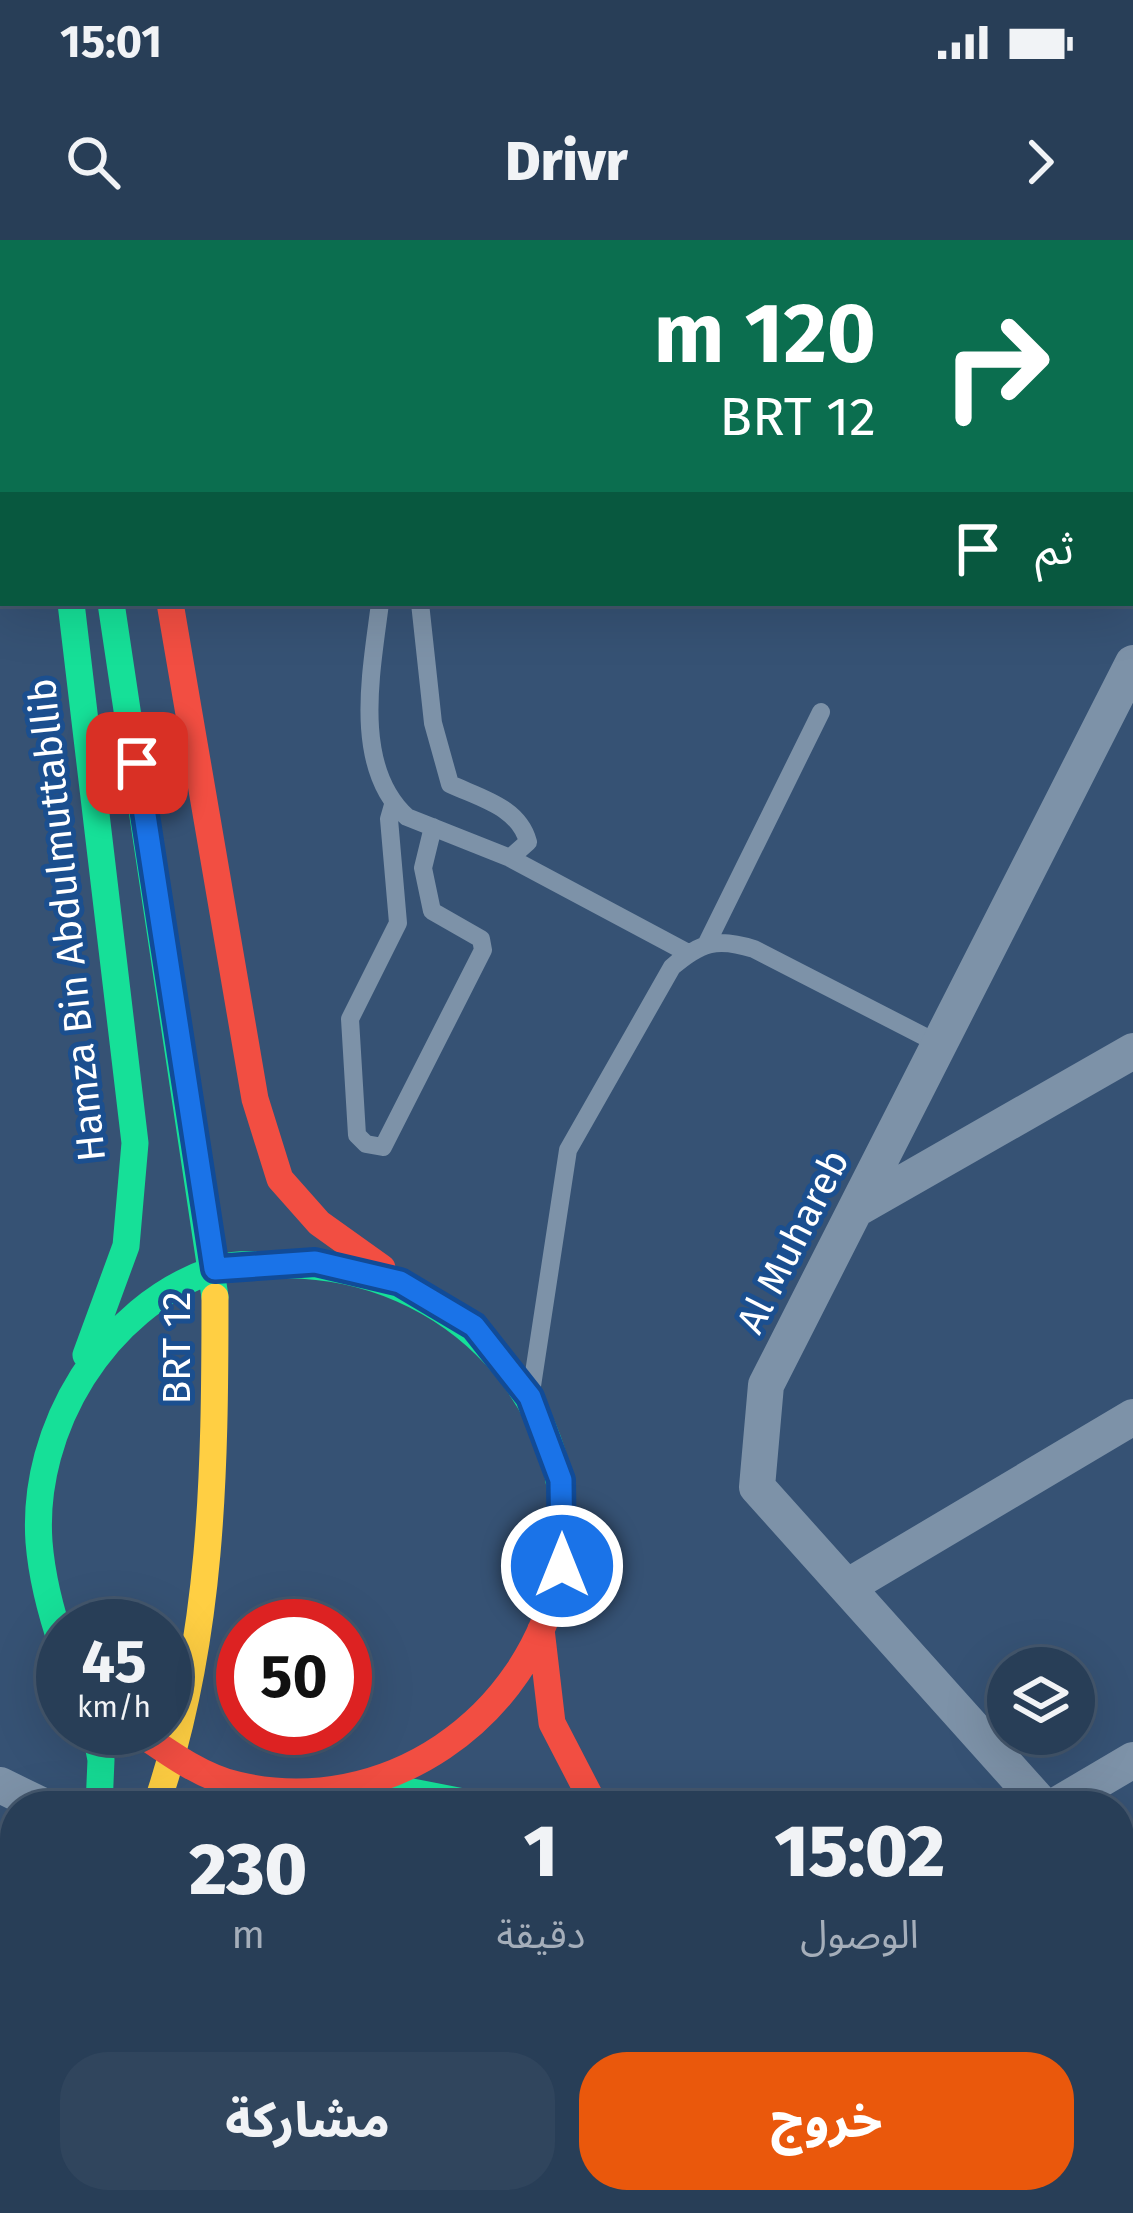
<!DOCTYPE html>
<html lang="ar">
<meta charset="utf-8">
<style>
:root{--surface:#283e57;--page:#30455d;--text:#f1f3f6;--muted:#a5aeba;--line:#44576d;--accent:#ea580c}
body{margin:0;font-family:"Fira Sans","Noto Sans Arabic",sans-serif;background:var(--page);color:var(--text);direction:rtl;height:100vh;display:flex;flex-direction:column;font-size:45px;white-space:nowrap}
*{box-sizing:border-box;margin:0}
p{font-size:39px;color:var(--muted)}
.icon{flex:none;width:66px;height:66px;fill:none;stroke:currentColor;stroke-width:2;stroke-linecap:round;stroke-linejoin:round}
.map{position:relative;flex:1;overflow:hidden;direction:ltr}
.panel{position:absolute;left:0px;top:1551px;width:1134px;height:423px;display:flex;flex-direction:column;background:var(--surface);border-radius:48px 48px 0 0;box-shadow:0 12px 48px #0002,0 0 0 3px var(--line);direction:rtl}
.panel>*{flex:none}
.top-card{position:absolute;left:0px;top:0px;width:1134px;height:366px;box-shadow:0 12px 48px #0002,0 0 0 3px var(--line);direction:rtl;background:#0b6e4f;color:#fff;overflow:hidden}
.fabs{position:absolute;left:987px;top:1407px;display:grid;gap:24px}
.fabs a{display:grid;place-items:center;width:108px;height:108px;border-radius:50%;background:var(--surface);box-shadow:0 12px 48px #0002,0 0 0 3px var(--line);font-size:60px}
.speed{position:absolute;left:36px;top:1359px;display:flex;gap:24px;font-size:60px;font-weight:700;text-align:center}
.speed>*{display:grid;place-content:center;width:156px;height:156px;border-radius:50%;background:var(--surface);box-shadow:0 12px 48px #0002,0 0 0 3px var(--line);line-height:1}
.speed small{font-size:30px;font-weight:400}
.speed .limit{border:18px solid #d22;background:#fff;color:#111}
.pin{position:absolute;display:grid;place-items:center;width:102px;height:102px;color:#fff;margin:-51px;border-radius:24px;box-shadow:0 6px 18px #0006}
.me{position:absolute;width:132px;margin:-66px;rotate:0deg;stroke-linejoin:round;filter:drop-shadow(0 0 9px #0008)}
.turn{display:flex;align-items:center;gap:42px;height:252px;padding:0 60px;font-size:54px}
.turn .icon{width:156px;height:156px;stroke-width:2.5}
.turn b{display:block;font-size:84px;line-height:102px}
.then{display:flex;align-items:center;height:114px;padding:0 60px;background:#0003;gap:24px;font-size:45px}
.eta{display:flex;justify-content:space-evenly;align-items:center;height:204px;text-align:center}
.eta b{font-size:72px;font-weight:800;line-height:84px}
.cta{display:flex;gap:24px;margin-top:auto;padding:24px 60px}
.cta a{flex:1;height:138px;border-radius:48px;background:var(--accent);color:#fff;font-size:48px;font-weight:800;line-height:138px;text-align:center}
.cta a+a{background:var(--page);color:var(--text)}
.status{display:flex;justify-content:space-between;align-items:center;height:84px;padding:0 60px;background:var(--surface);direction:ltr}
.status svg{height:33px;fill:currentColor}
header{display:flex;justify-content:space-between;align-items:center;height:156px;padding:0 60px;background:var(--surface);font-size:54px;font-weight:800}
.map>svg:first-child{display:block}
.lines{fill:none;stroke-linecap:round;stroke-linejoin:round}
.lane{stroke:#7d92a8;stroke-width:18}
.street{stroke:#7d92a8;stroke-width:36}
.fast{stroke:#16e098;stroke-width:27}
.slow{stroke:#ffcf43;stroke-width:27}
.jam{stroke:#f24e42;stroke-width:27}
.route-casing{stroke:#114b97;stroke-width:30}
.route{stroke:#1a73e8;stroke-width:21}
.labels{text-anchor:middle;stroke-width:10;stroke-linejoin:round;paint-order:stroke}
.street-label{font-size:39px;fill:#fff;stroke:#1b4f8f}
</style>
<div class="status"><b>15:01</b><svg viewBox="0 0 49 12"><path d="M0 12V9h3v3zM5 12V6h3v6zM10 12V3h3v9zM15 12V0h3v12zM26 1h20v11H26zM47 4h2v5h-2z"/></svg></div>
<header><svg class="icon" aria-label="forward" viewBox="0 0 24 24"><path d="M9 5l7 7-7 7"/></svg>Drivr<svg class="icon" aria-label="search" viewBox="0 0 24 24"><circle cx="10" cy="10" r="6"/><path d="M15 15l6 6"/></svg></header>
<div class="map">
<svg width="1133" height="1973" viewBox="0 0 1133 1973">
<rect width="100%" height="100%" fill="#365274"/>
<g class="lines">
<path class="lane" d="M804 0H814
M515 3 517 0
M579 3 580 0
M380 363C372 429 351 526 407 577L510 618 528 602C519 567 480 558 450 544L433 483 420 363
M393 565 389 579 398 683 350 779 357 895 366 904 383 907 483 710 481 699 432 671 423 628 433 587
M510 618 688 713
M707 703 821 472
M532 1146 568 910 672 727C701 702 717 697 754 709L939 804
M1119 1771 1133 1758"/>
<path class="street" d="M855 970 1133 811
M847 1347 1133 1177
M0 1545 43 1566
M1043 1566 757 1247 766 1145 1133 423
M1055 1566 1133 1520
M1119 1651 1133 1667
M468 1973 475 1959"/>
<path class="fast" d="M46 0 48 3
M71 363 135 903 126 1006 86 1115
M111 363 215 1057
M63 1408C51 1373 42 1340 39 1302 31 1188 105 1067 213 1030 235 1022 263 1025 286 1025 450 1024 590 1165 559 1333
M95 1488 101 1520 99 1566
M371 1544 484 1566
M864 1959 876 1973"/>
<path class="slow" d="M156 1566C213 1401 215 1230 215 1057
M0 1816 15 1784
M944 1959 956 1973
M28 1973 36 1959"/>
<path class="jam" d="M105 3 107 0
M170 363 255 859 280 939 319 983 382 1028
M541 1389 552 1483 595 1566
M133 1488C165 1510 199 1536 237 1545 385 1580 530 1479 559 1333
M0 1943 15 1913"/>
</g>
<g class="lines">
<defs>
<path id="route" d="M137 523 215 1029 315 1022 400 1042 474 1086 530 1157 561 1240 562 1326"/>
</defs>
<use href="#route" class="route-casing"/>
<use href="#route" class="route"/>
</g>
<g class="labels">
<g class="street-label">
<text transform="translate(66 680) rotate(-96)" y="14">Hamza Bin Abdulmuttabllib</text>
<text transform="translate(792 1001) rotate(-63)" y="14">Al Muhareb</text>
<text transform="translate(176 1108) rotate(-90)" y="14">BRT 12</text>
</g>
</g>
</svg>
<div class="fabs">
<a><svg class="icon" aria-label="layers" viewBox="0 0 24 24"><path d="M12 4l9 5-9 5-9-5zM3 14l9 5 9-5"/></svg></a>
</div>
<div class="speed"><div>45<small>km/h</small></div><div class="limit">50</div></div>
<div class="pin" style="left:137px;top:523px;background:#d93025"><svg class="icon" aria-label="arrive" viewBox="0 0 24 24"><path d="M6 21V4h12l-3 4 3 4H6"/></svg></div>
<svg class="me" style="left:562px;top:1326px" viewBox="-20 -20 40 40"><circle r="17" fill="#1a73e8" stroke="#fff" stroke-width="3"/><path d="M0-11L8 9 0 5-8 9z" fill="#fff"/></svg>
<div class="top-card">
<div class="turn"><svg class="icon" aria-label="right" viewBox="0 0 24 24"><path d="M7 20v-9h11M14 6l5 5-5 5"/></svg><div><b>120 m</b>BRT 12</div></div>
<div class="then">ثم<svg class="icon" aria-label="arrive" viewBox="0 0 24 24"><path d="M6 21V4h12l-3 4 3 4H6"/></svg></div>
</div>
<section class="panel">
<div class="eta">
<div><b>15:02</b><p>الوصول</p></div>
<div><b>1</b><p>دقيقة</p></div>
<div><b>230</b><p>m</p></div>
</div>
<div class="cta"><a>خروج</a><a>مشاركة</a></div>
</section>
</div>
